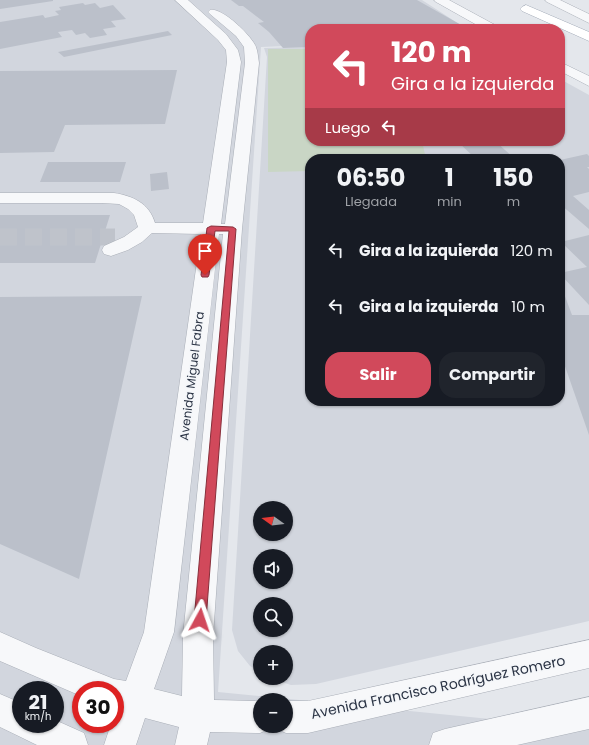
<!DOCTYPE html>
<html lang="es">
<meta charset="utf-8">
<style>
:root{--surface:#171b24;--page:#20242c;--text:#f1f3f6;--muted:#9ea1a6;--accent:#d1495b}
body{margin:0;font-family:Poppins,sans-serif;background:var(--page);color:var(--text);height:100vh;display:flex;flex-direction:column;font-size:15px;white-space:nowrap}
*{box-sizing:border-box;margin:0}
p{font-size:13px;color:var(--muted)}
.icon{flex:none;width:22px;height:22px;fill:none;stroke:currentColor;stroke-width:2;stroke-linecap:round;stroke-linejoin:round}
.map{position:relative;flex:1;overflow:hidden}
.side{position:absolute;left:305px;top:154px;width:260px;height:252px;display:flex;flex-direction:column;background:var(--surface);border-radius:16px;box-shadow:0 1px 3px #0004}
.side>*{flex:none}
.guide{position:absolute;left:305px;top:24px;width:260px;height:122px;border-radius:16px;box-shadow:0 1px 3px #0004;background:#d1495b;color:#fff;overflow:hidden}
.needle{width:26px;rotate:285deg}
.buttons{position:absolute;left:253px;top:501px;display:grid;gap:8px}
.buttons a{display:grid;place-items:center;width:40px;height:40px;border-radius:50%;background:var(--surface);box-shadow:0 1px 3px #0004;font-size:20px}
.speed{position:absolute;left:12px;top:681px;display:flex;gap:8px;font-size:20px;font-weight:700;text-align:center}
.speed>*{display:grid;place-content:center;width:52px;height:52px;border-radius:50%;background:var(--surface);box-shadow:0 1px 3px #0004;line-height:1}
.speed small{font-size:10px;font-weight:400}
.speed .limit{border:6px solid #d22;background:#fff;color:#111}
.pin{position:absolute;display:grid;place-items:center;width:34px;height:34px;color:#fff;margin:-41px -17px;border-radius:50% 50% 50% 0;rotate:-45deg;box-shadow:0 0 4px #0007}
.pin .icon{rotate:45deg}
.me{position:absolute;width:44px;margin:-22px;rotate:5deg;stroke-linejoin:round;filter:drop-shadow(0 0 3px #0008)}
.turn{display:flex;align-items:center;gap:14px;height:84px;padding:0 20px;font-size:18px}
.turn .icon{width:52px;height:52px;stroke-width:2.5}
.turn b{display:block;font-size:28px;line-height:34px}
.then{display:flex;align-items:center;height:38px;padding:0 20px;background:#0003;gap:8px;font-size:15px}
.eta{display:flex;justify-content:space-evenly;align-items:center;height:68px;text-align:center}
.eta b{font-size:24px;font-weight:700;line-height:28px}
.action{display:flex;gap:8px;margin-top:auto;padding:8px 20px}
.action a{flex:1;height:46px;border-radius:16px;background:var(--accent);color:#fff;font-size:16px;font-weight:700;line-height:46px;text-align:center}
.action a+a{background:var(--page);color:var(--text)}
ul{padding:0;list-style:none}
li{display:flex;align-items:center;gap:12px;height:56px;padding:0 20px}
li div{flex:1}
li b{display:block;font-size:15px}
li em{font-style:normal}
.map>svg:first-child{display:block}
.built{fill:#d2d6de;fill-rule:evenodd}
.green{fill:#c9d6c5}
.building{fill:#bbc0ca}
.lines{fill:none;stroke-linecap:round;stroke-linejoin:round}
.minor-tunnel{stroke:#bfc3cb;stroke-width:17;stroke-dasharray:17 8;stroke-linecap:butt}
.minor-casing{stroke:#a9aeb7;stroke-width:1}
.major-casing{stroke:#a3abb8;stroke-width:1}
.minor{fill:#f7f8fa;fill-rule:evenodd}
.major{fill:#fff;fill-rule:evenodd}
.route{fill:#d1495b;stroke:#882f3b}
.labels{text-anchor:middle;stroke-width:3;stroke-linejoin:round;paint-order:stroke}
.street-label{font-size:12px;fill:#2b3445;stroke:#f4f6f9}
.near-street-label{font-size:14px;fill:#2b3445;stroke:#f4f6f9}
</style>
<div class="map">
<svg width="589" height="745" viewBox="0 0 589 745">
<rect width="100%" height="100%" fill="#e4e7ec"/>
<path class="built" d="M0 0H422L459 24 431 29H310V45L261 47 218 692 589 729V745H0ZM21 690H55V724H21ZM81 690H115V724H81ZM260 700H286V726H260Z
M310 47V141H560V79L589 95V621L316 684 291 685 269 678H286V652H260V672L250 666 238 651 232 630 267 57 264 48ZM310 159H560V401H310ZM260 508H286V534H260ZM260 556H286V582H260ZM260 604H286V630H260Z"/>
<path class="green" d="M268 49H310V141H422L426 159H310V171L268 172Z"/>
<path class="building" d="M0 0H53V1L0 9Z
M231 0H417L463 26 449 29H310V47L283 48 269 32 258 23 264 22 243 6H239Z
M83 3 85 5 95 3 100 8 113 5 126 19 111 21 116 27 103 29 107 35 90 38 85 33 76 35 72 30 58 32 62 37 0 49V22L43 15 45 18 59 15 55 11 61 10 59 7Z
M168 31 172 35 64 57 58 52Z
M177 70 165 124 65 125 54 152 0 153V71Z
M457 141H495L515 159H476Z
M587 154 589 156V167H587L589 169V192L573 196 589 210V229L560 204V160Z
M48 162H126L120 182H40Z
M167 172 169 189 151 191 150 174Z
M0 215H110L95 263H0Z
M589 235V305L560 274V273L587 267 561 242Z
M560 283 572 315H589V435L560 352Z
M142 296 79 579 0 544V297Z"/>
<g class="lines">
<path class="minor-tunnel" d="M0 237H115"/>
<defs>
<path id="minor" d="M175 0H188L226 34 238 50 241 62 221 224H225L245 63 244 47 236 36 210 14 208 12 210 10C222 7 252 36 256 47 258 52 258 58 259 63L242 229 213 636 214 700 260 701V726H272L271 728 260 733 210 732 207 745H175L179 727 145 718 136 745H104L111 724H115V690H81V696L0 661V632L36 648 114 679 126 681 144 632 201 234 152 233 142 242 128 250 111 256 104 254 102 250 104 246 124 237 138 227 134 215 128 209 119 204 102 203H0V193H114C133 196 149 203 155 223H203L227 62 226 50 218 40ZM219 234H223L183 636 182 696 154 689 174 632Z
M434 0H449L497 26 499 29H484L436 2Z
M545 0H560L589 14V23L547 2Z
M560 62 589 76V86L560 71Z
M589 640V668L308 733H286L275 728 274 726H286V701H308Z
M0 694 21 703V724H55V720L84 733 88 745H37L0 727Z
M589 697V729L517 745H429L433 733 445 729Z"/>
<path id="major" d="M526 5 589 32V41L522 11 520 9 522 7Z"/>
</defs>
<use href="#minor" class="minor-casing"/>
<use href="#major" class="major-casing"/>
<use href="#minor" class="minor"/>
<use href="#major" class="major"/>
</g>
<path class="route" d="M211 226 233 227 236 229 206 620 204 624 200 626 196 624 194 620 229 231H215L209 275 208 277H202L201 275 207 228Z"/>
<g class="labels">
<g class="street-label">
<text transform="translate(192 376) rotate(-83)" y="4">Avenida Miguel Fabra</text>
</g>
<g class="near-street-label">
<text transform="translate(438 687) rotate(-12)" y="5">Avenida Francisco Rodríguez Romero</text>
</g>
</g>
</svg>
<div class="buttons">
<a><svg class="needle" viewBox="-14 -14 28 28"><path d="M0-13l5 13h-10z" fill="#e53935"/><path d="M0 13l5-13h-10z" fill="#9ea1a6"/></svg></a>
<a><svg class="icon" aria-label="sound" viewBox="0 0 24 24"><path d="M4 9h4l5-4v14l-5-4H4zM17 9q2 3 0 6"/></svg></a>
<a><svg class="icon" aria-label="search" viewBox="0 0 24 24"><circle cx="10" cy="10" r="6"/><path d="M15 15l6 6"/></svg></a>
<a>+</a>
<a>−</a>
</div>
<div class="speed"><div>21<small>km/h</small></div><div class="limit">30</div></div>
<div class="pin" style="left:205px;top:275px;background:#d93025"><svg class="icon" aria-label="arrive" viewBox="0 0 24 24"><path d="M6 21V4h12l-3 4 3 4H6"/></svg></div>
<svg class="me" style="left:200px;top:620px" viewBox="-20 -20 40 40"><path d="M0-17L14 15 0 8-14 15z" fill="#d1495b" stroke="#fff" stroke-width="4"/></svg>
<div class="guide">
<div class="turn"><svg class="icon" aria-label="left" viewBox="0 0 24 24"><path d="M17 20v-9H6M10 6l-5 5 5 5"/></svg><div><b>120 m</b>Gira a la izquierda</div></div>
<div class="then">Luego<svg class="icon" aria-label="left" viewBox="0 0 24 24"><path d="M17 20v-9H6M10 6l-5 5 5 5"/></svg></div>
</div>
<section class="side">
<div class="eta">
<div><b>06:50</b><p>Llegada</p></div>
<div><b>1</b><p>min</p></div>
<div><b>150</b><p>m</p></div>
</div>
<ul>
<li><svg class="icon" aria-label="left" viewBox="0 0 24 24"><path d="M17 20v-9H6M10 6l-5 5 5 5"/></svg><div><b>Gira a la izquierda</b></div><em>120 m</em></li>
<li><svg class="icon" aria-label="left" viewBox="0 0 24 24"><path d="M17 20v-9H6M10 6l-5 5 5 5"/></svg><div><b>Gira a la izquierda</b></div><em>10 m</em></li>
</ul>
<div class="action"><a>Salir</a><a>Compartir</a></div>
</section>
</div>
